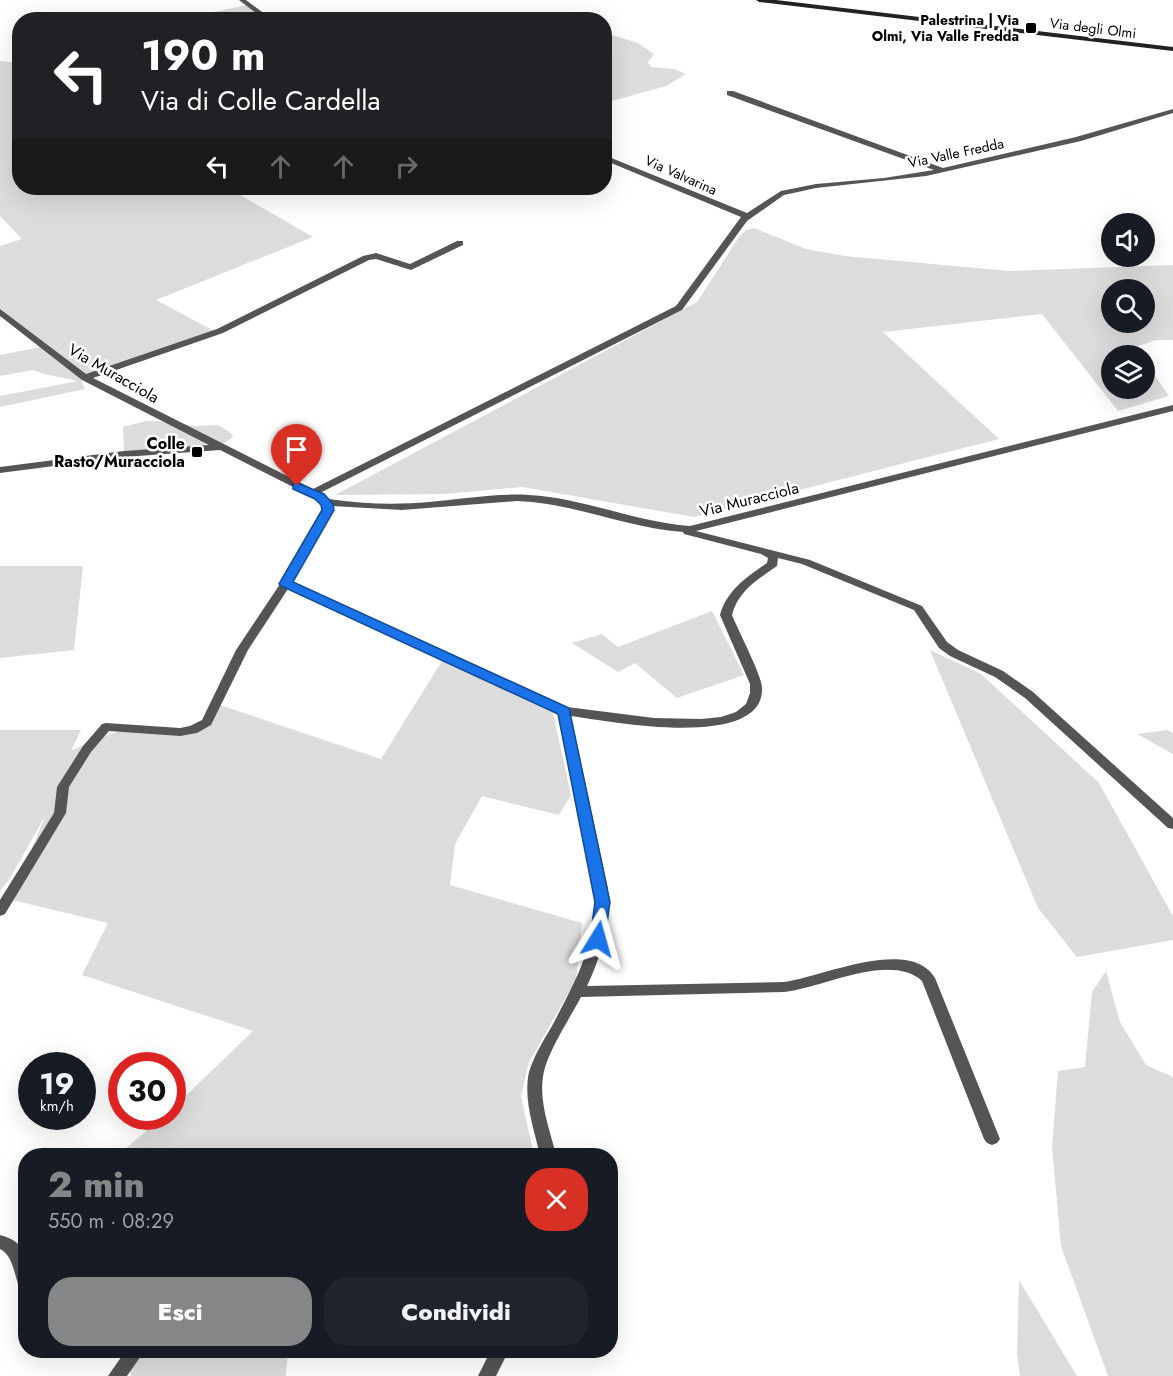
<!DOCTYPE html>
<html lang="it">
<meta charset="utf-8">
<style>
:root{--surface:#171b24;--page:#20242c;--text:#f1f3f6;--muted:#9ea1a6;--accent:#858687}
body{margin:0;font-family:Jost,sans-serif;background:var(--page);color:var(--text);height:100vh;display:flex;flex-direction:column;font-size:22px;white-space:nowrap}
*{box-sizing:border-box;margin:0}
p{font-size:20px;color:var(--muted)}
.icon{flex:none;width:33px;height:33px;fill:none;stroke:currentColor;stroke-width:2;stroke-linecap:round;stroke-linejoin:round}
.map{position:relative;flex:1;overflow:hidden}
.details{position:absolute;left:18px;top:1148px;width:600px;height:210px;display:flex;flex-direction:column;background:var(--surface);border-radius:24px;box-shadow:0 6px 24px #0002}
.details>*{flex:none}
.banner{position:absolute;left:12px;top:12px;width:600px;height:183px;border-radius:24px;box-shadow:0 6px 24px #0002;background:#202124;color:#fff;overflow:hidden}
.fabs{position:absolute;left:1101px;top:213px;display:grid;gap:12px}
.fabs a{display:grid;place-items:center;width:54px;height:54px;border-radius:50%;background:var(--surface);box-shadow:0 6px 24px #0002;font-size:30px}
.speed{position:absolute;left:18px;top:1052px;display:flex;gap:12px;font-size:30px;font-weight:700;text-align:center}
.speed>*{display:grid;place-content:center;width:78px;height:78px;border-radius:50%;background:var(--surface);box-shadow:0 6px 24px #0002;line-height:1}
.speed small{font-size:15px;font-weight:400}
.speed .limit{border:9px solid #d22;background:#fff;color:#111}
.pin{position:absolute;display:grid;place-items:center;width:51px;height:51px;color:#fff;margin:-62px -26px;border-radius:50% 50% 50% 0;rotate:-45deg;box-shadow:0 0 6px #0007}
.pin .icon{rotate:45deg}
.me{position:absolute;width:66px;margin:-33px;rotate:8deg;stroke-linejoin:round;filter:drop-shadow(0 0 4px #0008)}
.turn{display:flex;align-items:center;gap:21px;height:126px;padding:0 30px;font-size:27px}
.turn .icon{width:78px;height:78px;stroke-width:2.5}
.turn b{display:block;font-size:42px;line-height:51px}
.lanes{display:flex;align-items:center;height:57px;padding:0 30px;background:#0003;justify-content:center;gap:30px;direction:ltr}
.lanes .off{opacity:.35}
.round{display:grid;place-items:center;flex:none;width:63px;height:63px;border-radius:24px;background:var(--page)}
.head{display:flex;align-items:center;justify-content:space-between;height:102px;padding:0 30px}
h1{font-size:36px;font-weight:800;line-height:45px;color:var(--accent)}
.action{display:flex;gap:12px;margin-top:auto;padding:12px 30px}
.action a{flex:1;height:69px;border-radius:24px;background:var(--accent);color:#fff;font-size:24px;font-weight:800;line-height:69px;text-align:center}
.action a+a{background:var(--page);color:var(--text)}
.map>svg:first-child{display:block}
.green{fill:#dcdcdc;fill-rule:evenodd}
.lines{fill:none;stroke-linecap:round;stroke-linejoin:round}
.street{fill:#555;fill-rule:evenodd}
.secondary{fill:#222;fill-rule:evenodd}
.route{fill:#1a73e8;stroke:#114b97;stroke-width:1.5}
.poi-dot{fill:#000;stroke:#fff;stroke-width:2}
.labels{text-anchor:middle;stroke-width:5;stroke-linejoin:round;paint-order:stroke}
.far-poi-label{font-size:14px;font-weight:bold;fill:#000;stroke:#fff;text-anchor:end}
.far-street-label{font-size:14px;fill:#000;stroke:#fff}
.street-label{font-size:16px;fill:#000;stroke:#fff}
.poi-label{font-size:16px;font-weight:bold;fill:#000;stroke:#fff;text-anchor:end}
</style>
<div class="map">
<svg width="1173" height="1376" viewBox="0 0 1173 1376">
<rect width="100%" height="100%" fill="#fff"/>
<path class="green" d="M247 5 270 20H174Z
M605 33 638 43 654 54 648 62 651 67 675 69 686 74 666 86 605 103Z
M0 61 19 63 20 188H228L313 237 156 300 216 332 85 378 81 381 85 389 0 407V396L78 381 44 374 33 370 0 376V355L41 347 0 312V246L22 239 0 216Z
M754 228 806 249 845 256 1009 271 1173 265V340H1156L1135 347 1140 355 1112 356V388H1144L1145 362 1169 396 1118 411 1042 314 883 332 999 439 694 517 522 487 444 494 335 495 697 302 739 237 746 230ZM1112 290H1144V322H1112Z
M146 421H166L194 426 218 425 231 433 233 437 221 445 124 451 123 427Z
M0 566H83L74 650 0 658Z
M712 611 744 675 677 698 635 663 618 672 572 643 602 634 618 647Z
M930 650 981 674 1099 783 1173 916V940L1077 957 1038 908Z
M442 661 553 713 571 795 559 815 482 796 455 844 450 885 582 923 576 980 529 1062 521 1096 534 1155H118L164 1116H172L173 1108 253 1031 82 975 108 923 8 899 19 881 45 816 9 880 0 891V730H81L71 751 96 739 126 729 180 732 204 724 217 704 381 759Z
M1167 730 1173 733V754L1137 734Z
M1106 971 1120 1022 1146 1065 1173 1077V1376H1108L1061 1246 1052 1147 1058 1071 1085 1067 1092 992Z
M1019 1280 1077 1376H1020L1017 1354Z
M129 1350H288L286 1376H131Z"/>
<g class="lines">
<path class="street" d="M239 0H246L273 20H265Z
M727 91H733L943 168 1076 137 1173 109V113L1081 141 926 176 816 188 784 195 747 221 682 310 320 493 329 499C362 504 396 505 429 502 462 499 496 493 529 495 584 498 635 522 690 526L1173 405V411L696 531 810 560 922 606 947 642 958 650 1003 671 1033 692 1173 818V829L1168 828 1025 698 995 677 950 656 939 648 914 610 802 564 778 558 777 566C757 580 738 591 732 615 738 630 761 674 762 687 766 752 607 721 571 716L608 889C610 924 602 955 587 986L784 982C822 977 910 936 935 978L1000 1139 997 1143 992 1145 987 1143 984 1139 922 981C890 952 823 988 784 992L581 997C570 1018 546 1054 543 1077 539 1103 550 1130 556 1155H540C534 1129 523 1099 529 1072 534 1056 543 1041 552 1026 576 980 598 942 594 889L558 713 288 589 248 650 211 725 197 733 180 736 109 731 91 752 69 787 66 813 5 914 0 916V900L54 813 57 787 83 746 102 724 106 723 180 728 190 726 202 720 236 650 280 584 323 510 321 503 309 495 220 450 124 457 0 473V467L124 451 209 445 82 380 0 316V309L86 374 217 329 363 256 376 253 410 264 457 241H463V245L411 270 376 259 369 260 223 333 93 378 313 489 676 306 741 217 604 160V155L747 213 781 191 816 184 884 178 934 170 727 95ZM517 501C574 503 626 528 683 532L684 534 761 554 768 558 767 563C747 577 727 590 720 615L750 684V693L746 704 736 712 721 717 701 719 654 718 567 707 292 583 333 510 332 506 402 510Z
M0 1235C14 1239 20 1243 26 1256V1291L20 1289C14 1276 14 1256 0 1249Z
M126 1350H145L127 1376H108Z
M491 1350H509L496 1376H478Z"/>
<path class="secondary" d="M756 0H776L1173 47V51L759 2Z"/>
</g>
<path class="route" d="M297 483 324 494 333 504 334 510 293 582 569 708 610 902 604 944H593L590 939 595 902 558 714 281 586 279 584 322 510 321 505 315 499 293 489V484Z"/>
<g class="poi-dot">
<rect x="1025" y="22" width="12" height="12" rx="3"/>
<rect x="191" y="446" width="12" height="12" rx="3"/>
</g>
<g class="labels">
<g class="far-poi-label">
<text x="1019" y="25">Palestrina | Via<tspan x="1019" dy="16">Olmi, Via Valle Fredda</tspan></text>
</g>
<g class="far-street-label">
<text transform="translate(1093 28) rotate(7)" y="5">Via degli Olmi</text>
<text transform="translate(956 153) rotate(-12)" y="5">Via Valle Fredda</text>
<text transform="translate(681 175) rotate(24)" y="5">Via Valvarina</text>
</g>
<g class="street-label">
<text transform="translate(114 373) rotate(30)" y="6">Via Muracciola</text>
<text transform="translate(749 499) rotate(-14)" y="6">Via Muracciola</text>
</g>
<g class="poi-label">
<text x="185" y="449">Colle<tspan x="185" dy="18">Rasto/Muracciola</tspan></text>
</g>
</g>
</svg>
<div class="fabs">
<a><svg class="icon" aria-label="sound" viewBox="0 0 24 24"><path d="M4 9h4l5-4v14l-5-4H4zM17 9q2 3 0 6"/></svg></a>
<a><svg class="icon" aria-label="search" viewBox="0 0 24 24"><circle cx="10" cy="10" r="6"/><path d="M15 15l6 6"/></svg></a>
<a><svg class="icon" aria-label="layers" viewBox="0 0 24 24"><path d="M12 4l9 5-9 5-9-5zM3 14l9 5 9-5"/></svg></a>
</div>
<div class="speed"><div>19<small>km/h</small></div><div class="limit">30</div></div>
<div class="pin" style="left:297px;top:486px;background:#d93025"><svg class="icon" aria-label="arrive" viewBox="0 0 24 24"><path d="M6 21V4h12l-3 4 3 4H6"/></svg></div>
<svg class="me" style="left:598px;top:939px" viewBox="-20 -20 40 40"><path d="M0-17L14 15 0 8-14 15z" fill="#1a73e8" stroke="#fff" stroke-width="4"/></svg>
<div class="banner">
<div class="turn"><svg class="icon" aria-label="left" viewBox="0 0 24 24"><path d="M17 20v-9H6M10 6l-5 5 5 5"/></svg><div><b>190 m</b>Via di Colle Cardella</div></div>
<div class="lanes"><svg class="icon" aria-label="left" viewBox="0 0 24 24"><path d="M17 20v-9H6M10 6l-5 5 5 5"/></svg><svg class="icon off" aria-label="ahead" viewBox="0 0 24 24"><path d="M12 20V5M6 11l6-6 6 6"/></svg><svg class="icon off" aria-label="ahead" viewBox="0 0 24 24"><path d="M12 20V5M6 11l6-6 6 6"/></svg><svg class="icon off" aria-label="right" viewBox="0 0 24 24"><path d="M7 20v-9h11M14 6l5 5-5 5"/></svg></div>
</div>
<section class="details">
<div class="head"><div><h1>2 min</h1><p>550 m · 08:29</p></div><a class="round" style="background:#d93025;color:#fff"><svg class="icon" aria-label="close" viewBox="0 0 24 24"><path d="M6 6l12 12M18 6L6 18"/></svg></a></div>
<div class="action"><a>Esci</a><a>Condividi</a></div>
</section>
</div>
